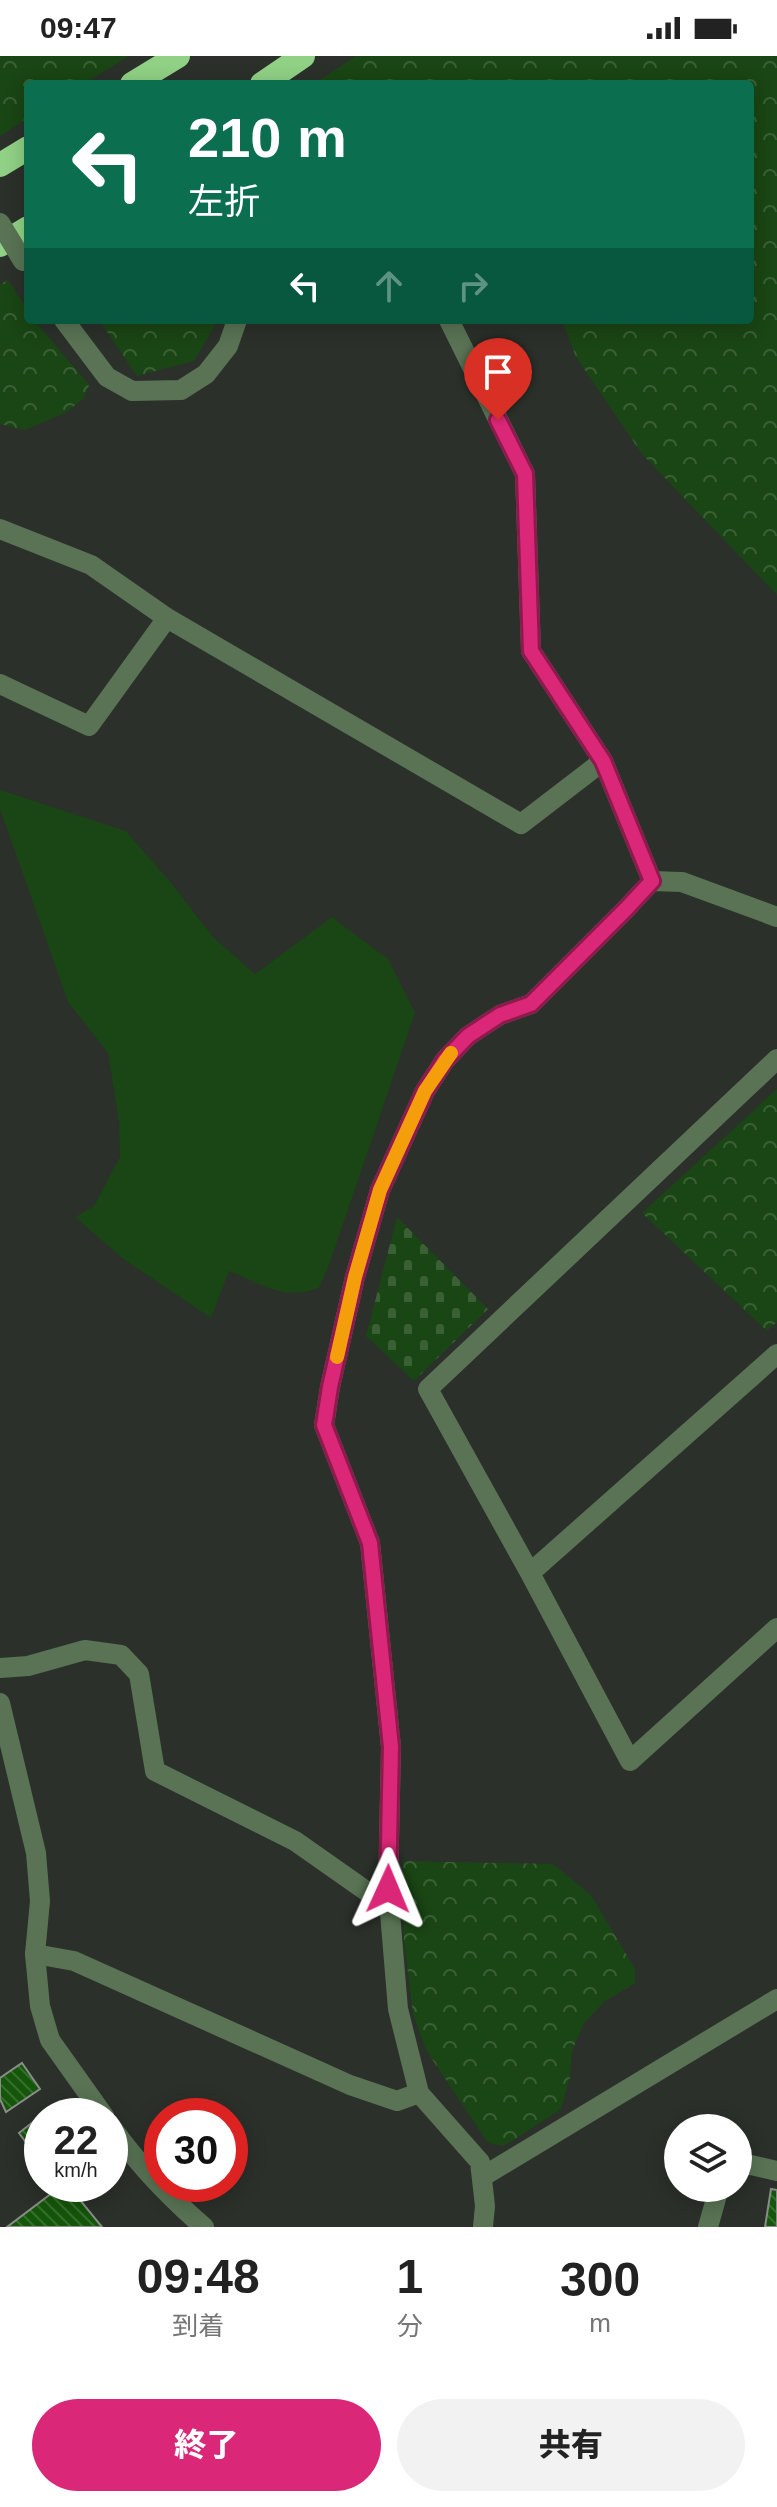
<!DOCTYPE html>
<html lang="ja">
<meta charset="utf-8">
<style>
:root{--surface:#fff;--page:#f2f2f2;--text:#222;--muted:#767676;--accent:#db2777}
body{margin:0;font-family:Helvetica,"Noto Sans JP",sans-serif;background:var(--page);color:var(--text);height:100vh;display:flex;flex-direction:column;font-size:30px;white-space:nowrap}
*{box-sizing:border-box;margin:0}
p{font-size:26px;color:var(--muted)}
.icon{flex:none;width:44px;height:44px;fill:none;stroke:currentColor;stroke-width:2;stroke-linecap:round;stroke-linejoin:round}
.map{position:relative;height:2171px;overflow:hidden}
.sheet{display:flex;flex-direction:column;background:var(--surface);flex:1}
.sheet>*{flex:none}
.top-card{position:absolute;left:24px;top:24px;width:730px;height:244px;border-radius:8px;box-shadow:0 4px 20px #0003;background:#0b6e4f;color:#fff;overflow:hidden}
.buttons{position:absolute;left:664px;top:2058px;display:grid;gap:16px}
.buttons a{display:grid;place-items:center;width:88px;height:88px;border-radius:50%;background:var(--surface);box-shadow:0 4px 20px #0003;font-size:40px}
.speed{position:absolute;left:24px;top:2042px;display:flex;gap:16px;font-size:40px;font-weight:700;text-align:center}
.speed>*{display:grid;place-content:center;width:104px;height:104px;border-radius:50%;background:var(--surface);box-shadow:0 4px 20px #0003;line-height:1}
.speed small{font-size:20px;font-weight:400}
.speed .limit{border:12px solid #d22;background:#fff;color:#111}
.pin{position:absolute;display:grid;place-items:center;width:68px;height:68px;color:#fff;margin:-82px -34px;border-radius:50% 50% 50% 0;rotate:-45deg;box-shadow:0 0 8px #0007}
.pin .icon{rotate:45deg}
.me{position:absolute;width:88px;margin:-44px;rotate:1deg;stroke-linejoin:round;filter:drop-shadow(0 0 6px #0008)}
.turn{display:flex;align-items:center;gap:28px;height:168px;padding:0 32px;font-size:36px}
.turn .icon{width:104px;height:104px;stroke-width:2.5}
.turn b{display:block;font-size:56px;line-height:68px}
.lanes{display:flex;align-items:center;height:76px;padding:0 32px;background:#0003;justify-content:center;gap:40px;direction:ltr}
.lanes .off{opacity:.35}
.eta{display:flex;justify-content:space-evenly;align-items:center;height:136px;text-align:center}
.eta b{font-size:48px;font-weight:800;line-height:56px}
.button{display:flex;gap:16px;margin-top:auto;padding:16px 32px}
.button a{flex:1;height:92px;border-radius:48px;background:var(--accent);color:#fff;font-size:32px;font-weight:800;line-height:92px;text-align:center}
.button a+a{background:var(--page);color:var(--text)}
.status{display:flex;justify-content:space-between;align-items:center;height:56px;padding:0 40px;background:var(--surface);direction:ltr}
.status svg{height:22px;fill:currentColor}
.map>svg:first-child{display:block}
.grass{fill:#1a4514}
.forest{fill:url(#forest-crowns)}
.cemetery{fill:url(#cemetery-stones)}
.building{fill:url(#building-back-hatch);stroke:#888e87;stroke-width:2}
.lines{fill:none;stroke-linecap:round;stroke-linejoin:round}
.minor{stroke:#597354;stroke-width:20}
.tertiary{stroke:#597354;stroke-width:20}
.motorway{stroke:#90d185;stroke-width:24}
.minor-bridge{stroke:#597354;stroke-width:20}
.route-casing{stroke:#8e194d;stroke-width:20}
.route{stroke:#db2777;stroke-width:14}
.slow{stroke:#f59e0b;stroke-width:14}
</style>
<div class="status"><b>09:47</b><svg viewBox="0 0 49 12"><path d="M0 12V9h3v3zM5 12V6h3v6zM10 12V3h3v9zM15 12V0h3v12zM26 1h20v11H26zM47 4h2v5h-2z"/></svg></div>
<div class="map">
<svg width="777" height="2171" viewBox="0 0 777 2171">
<defs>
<pattern id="forest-crowns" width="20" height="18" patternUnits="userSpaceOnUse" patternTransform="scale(2)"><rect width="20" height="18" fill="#1a4514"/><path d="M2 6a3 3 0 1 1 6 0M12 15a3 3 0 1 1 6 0" fill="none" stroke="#3b6036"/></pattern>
<pattern id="cemetery-stones" width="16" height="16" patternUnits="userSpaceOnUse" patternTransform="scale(2)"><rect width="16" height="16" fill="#1a4514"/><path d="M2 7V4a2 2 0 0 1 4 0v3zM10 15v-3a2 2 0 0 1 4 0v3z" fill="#3b6036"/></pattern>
<pattern id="building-back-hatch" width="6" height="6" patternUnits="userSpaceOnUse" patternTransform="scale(2)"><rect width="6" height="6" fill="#15560a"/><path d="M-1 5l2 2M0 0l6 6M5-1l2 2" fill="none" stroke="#376f2e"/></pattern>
</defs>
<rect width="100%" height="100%" fill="#2b302a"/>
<path class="grass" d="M0 734 126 775 171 827 213 881 255 918 332 861 388 903 415 957 329 1209 319 1232C283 1245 262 1228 229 1215L211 1262 122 1202 75 1161 94 1150 120 1101 119 1066 108 997 68 946 0 753Z"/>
<path class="forest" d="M0 0H129L83 28H28V62L0 80Z
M356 0H777V539L642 398 576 301 562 264H750V28H314Z
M8 224 28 254V264H34L89 329 84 342 67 356 25 374 0 368V228Z
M99 264H218L194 305 137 320Z
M777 1033V1266L767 1275 642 1157Z
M403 1805 553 1808 591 1839 635 1913V1927L605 1945 584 1967 572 1995 570 2021 561 2053 504 2090 488 2087 426 1994 413 1958 404 1884Z"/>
<path class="cemetery" d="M397 1161 488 1253 414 1325 366 1280Z"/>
<path class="building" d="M22 2007 40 2033 6 2056 0 2043V2022Z
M50 2053 54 2060H42V2094L33 2096 19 2077Z
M64 2128H67L102 2171H7Z
M771 2133 777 2134V2171H765Z"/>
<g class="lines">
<path class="minor" d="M64 264 107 321 132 335 181 334 206 318 228 290 237 264
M449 264 525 418 531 595 603 705 652 825
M0 473 91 509 167 562 521 768 603 705
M0 628 89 670 167 562
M777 1003 428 1333 530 1517 630 1705 777 1572
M530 1517 777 1298
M0 1612 28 1610 85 1594 121 1599 139 1618 155 1715 295 1785 389 1851
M35 1898 74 1905 350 2029 397 2045 419 2037
M738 2112 742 2107 777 2115
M482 2121 777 1943
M483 2171 485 2150 480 2106 419 2037 398 1953 388 1833 391 1691 370 1487 324 1369 330 1331 355 1221 380 1134 425 1035 445 1004 468 980 500 959 531 948 626 853 652 825 682 826 777 861
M708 2171 719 2132"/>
<path class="tertiary" d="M0 1647 36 1797 40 1845 35 1898 40 1950 50 1984 104 2060
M110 2069C137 2107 169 2141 204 2171"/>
<path class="motorway" d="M132 28 178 0
M262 28 303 0
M0 109 28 92
M0 189 28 172"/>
<path class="minor-bridge" d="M0 167 23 205"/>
</g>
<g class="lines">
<defs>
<path id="route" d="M388 1833 391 1691 370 1487 324 1369 330 1331 355 1221 380 1134 425 1035 445 1004 468 980 500 959 531 948 626 853 652 825 603 705 531 595 525 418 498 364"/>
</defs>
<use href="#route" class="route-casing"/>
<use href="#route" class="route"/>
<path class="slow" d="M337 1301 355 1221 380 1134 425 1035 451 997"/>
</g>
</svg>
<div class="buttons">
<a><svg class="icon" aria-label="layers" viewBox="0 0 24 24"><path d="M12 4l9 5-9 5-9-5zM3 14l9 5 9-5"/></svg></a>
</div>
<div class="speed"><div>22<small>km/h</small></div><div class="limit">30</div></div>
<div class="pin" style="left:498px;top:364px;background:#d93025"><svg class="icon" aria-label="arrive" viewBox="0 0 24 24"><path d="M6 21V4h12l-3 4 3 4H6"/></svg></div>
<svg class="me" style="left:388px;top:1833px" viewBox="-20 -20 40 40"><path d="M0-17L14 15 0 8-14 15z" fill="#db2777" stroke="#fff" stroke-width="4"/></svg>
<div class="top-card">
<div class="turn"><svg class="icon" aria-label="left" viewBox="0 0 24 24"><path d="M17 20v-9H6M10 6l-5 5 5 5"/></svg><div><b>210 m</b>左折</div></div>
<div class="lanes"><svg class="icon" aria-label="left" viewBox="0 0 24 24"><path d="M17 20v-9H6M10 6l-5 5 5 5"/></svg><svg class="icon off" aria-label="ahead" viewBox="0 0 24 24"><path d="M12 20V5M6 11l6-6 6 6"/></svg><svg class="icon off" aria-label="right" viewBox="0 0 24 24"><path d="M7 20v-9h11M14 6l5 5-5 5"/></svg></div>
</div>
</div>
<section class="sheet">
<div class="eta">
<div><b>09:48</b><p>到着</p></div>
<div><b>1</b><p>分</p></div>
<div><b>300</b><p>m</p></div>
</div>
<div class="button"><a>終了</a><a>共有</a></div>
</section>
